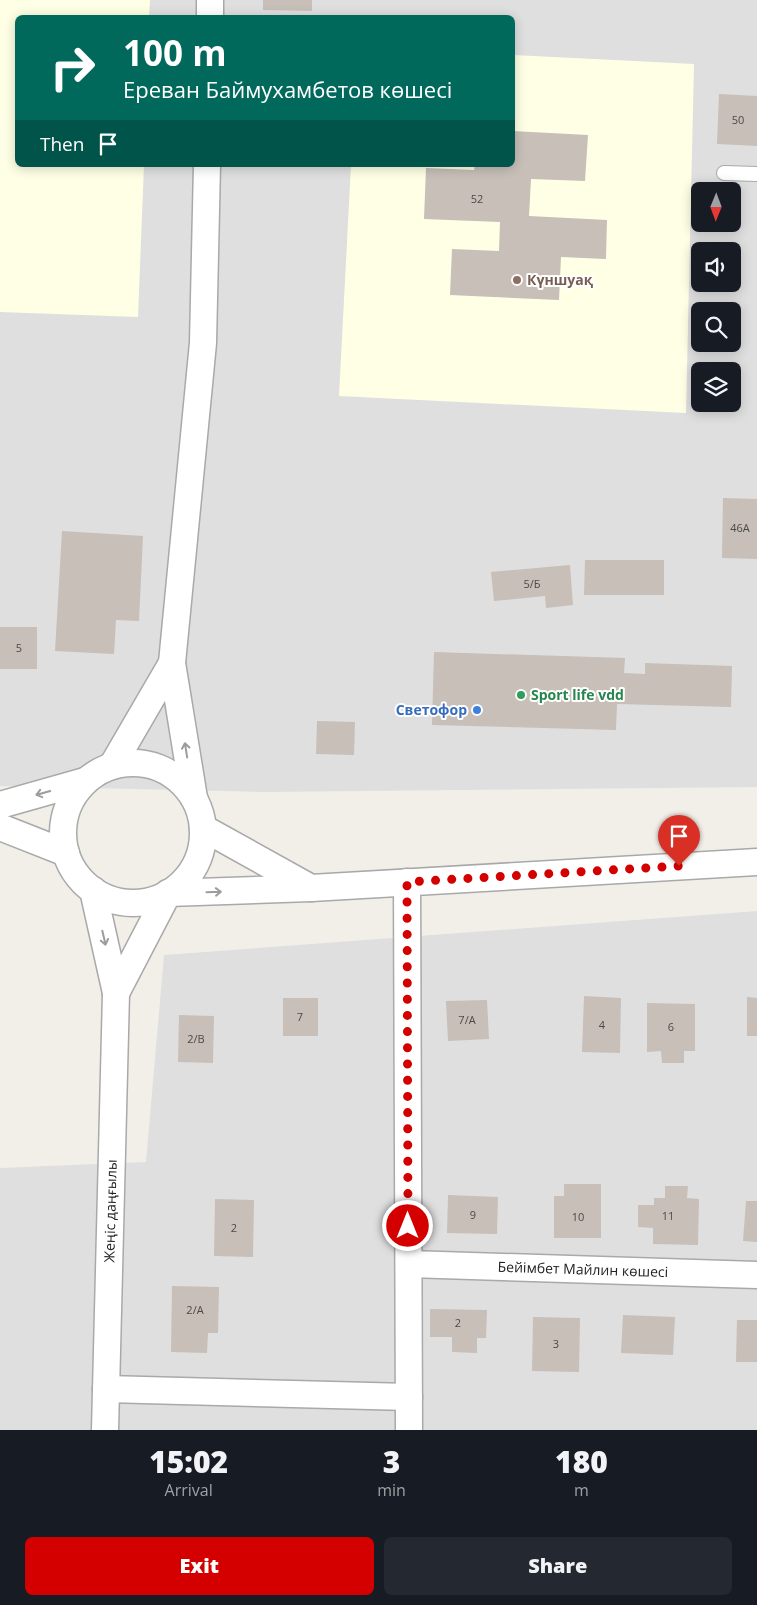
<!DOCTYPE html>
<meta charset="utf-8">
<style>
:root{--surface:#171b24;--page:#242831;--text:#f1f3f6;--muted:#9ea1a6;--accent:#d40000}
body{margin:0;font-family:"Open Sans",sans-serif;background:var(--page);color:var(--text);height:100vh;display:flex;flex-direction:column;font-size:19px;white-space:nowrap}
*{box-sizing:border-box;margin:0}
p{font-size:16px;color:var(--muted)}
.icon{flex:none;width:28px;height:28px;fill:none;stroke:currentColor;stroke-width:2;stroke-linecap:round;stroke-linejoin:round}
.map{position:relative;height:1430px;overflow:hidden}
.panel{display:flex;flex-direction:column;background:var(--surface);flex:1}
.panel>*{flex:none}
.banner{position:absolute;left:15px;top:15px;width:500px;height:152px;border-radius:8px;box-shadow:0 2px 12px #0003;background:#00695c;color:#fff;overflow:hidden}
.needle{width:32px;rotate:181deg}
.tools{position:absolute;left:691px;top:182px;display:grid;gap:10px}
.tools a{display:grid;place-items:center;width:50px;height:50px;border-radius:8px;background:var(--surface);box-shadow:0 2px 12px #0003;font-size:25px}
.pin{position:absolute;display:grid;place-items:center;width:42px;height:42px;color:#fff;margin:-51px -21px;border-radius:50% 50% 50% 0;rotate:-45deg;box-shadow:0 0 5px #0007}
.pin .icon{rotate:45deg}
.me{position:absolute;width:55px;margin:-28px;rotate:0deg;stroke-linejoin:round;filter:drop-shadow(0 0 4px #0008)}
.turn{display:flex;align-items:center;gap:18px;height:105px;padding:0 25px;font-size:22px}
.turn .icon{width:65px;height:65px;stroke-width:2.5}
.turn b{display:block;font-size:35px;line-height:42px}
.then{display:flex;align-items:center;height:48px;padding:0 25px;background:#0003;gap:10px;font-size:19px}
.eta{display:flex;justify-content:space-evenly;align-items:center;height:85px;text-align:center}
.eta b{font-size:30px;font-weight:800;line-height:35px}
.primary-button{display:flex;gap:10px;margin-top:auto;padding:10px 25px}
.primary-button a{flex:1;height:58px;border-radius:8px;background:var(--accent);color:#fff;font-size:20px;font-weight:800;line-height:58px;text-align:center}
.primary-button a+a{background:var(--page);color:var(--text)}
.map>svg:first-child{display:block}
.residential{fill:#e0dfdf;fill-rule:evenodd}
.education{fill:#ffffe5}
.building{fill:#c7bfb8}
.lines{fill:none;stroke-linecap:round;stroke-linejoin:round}
.service-casing{stroke:#a9a9a9;stroke-width:16}
.minor-casing{stroke:#a9a9a9;stroke-width:29}
.service{stroke:#fff;stroke-width:14}
.minor{stroke:#fff;stroke-width:26}
.oneway{stroke:#9c9c9c}
.route{stroke:#d40000;stroke-width:9;stroke-dasharray:0 16.2}
.education-dot{fill:#8d6e63;stroke:#fff;stroke-width:2}
.leisure-dot{fill:#2e9e5b;stroke:#fff;stroke-width:2}
.shop-dot{fill:#3f7fe0;stroke:#fff;stroke-width:2}
.labels{text-anchor:middle;stroke-width:4;stroke-linejoin:round;paint-order:stroke}
.number-label{font-size:11px;fill:#4b4948}
.education-label{font-size:14px;font-weight:bold;fill:#785e54;stroke:#fff;text-anchor:start}
.leisure-label{font-size:14px;font-weight:bold;fill:#27864d;stroke:#fff;text-anchor:start}
.shop-label{font-size:14px;font-weight:bold;fill:#366cbe;stroke:#fff;text-anchor:end}
.street-label{font-size:14px;fill:#222;stroke:#fff}
</style>
<div class="map">
<svg width="757" height="1430" viewBox="0 0 757 1430">
<rect width="100%" height="100%" fill="#f2efe9"/>
<path class="residential" d="M0 0H757V787L265 792 0 786ZM18 18H512V165H18ZM700 191H732V224H700ZM700 251H732V284H700ZM700 311H732V344H700ZM700 371H732V404H700Z
M757 911V1430H0V1168L146 1162 164 955Z"/>
<path class="education" d="M0 0H150L149 17 18 18V165H144L138 317 0 312Z
M513 55 694 64 686 413 339 396 351 165H512Z"/>
<path class="building" d="M263 0H312V11L263 10Z
M719 94 757 96V146L717 144Z
M512 131 588 135 585 181 531 179 529 216 607 220 606 259 561 257 559 300 450 295 452 249 499 251 500 222 424 219 426 168 474 170 475 165H512Z
M723 498 757 499V559L722 558Z
M62 531 143 536 139 621 116 620 114 654 55 651Z
M585 560H664V595H584Z
M570 565 573 605 546 608 545 596 494 601 491 572Z
M0 627H37V669H0Z
M434 652 625 658 624 673 645 674V663L732 666 731 707 617 704 616 730 432 725Z
M317 721 355 722 354 755 316 754Z
M584 996 621 998 620 1053 582 1052Z
M747 997 757 998V1036H747Z
M283 998H318V1036H283Z
M487 1000 489 1039 448 1041 446 1001Z
M647 1003 695 1004V1051H684V1063H662L661 1051 647 1052Z
M179 1015 214 1016 213 1063 178 1062Z
M564 1184H601V1238H554V1196H564Z
M665 1186H688L687 1198 699 1199 698 1245 653 1244V1228L638 1227V1205H654V1198H665Z
M448 1195 498 1197 497 1234 447 1233Z
M215 1199 254 1200 253 1257 214 1256Z
M746 1201H757V1242L743 1241Z
M172 1286 219 1287 218 1333H208L207 1353 171 1352Z
M430 1309 487 1310 486 1338H477V1353L452 1352V1337H430Z
M623 1315 675 1317 673 1355 621 1353Z
M533 1317 580 1318 579 1372 532 1371Z
M737 1320H757V1362H736Z"/>
<g class="lines">
<defs>
<path id="service" d="M724 173 757 174"/>
<g id="minor">
<path d="M210 18V0"/>
<path d="M172 663 203 343 207 165"/>
<circle cx="133" cy="833" r="70"/>
<path d="M112 766 172 663 194 798"/>
<path d="M0 805 85 781"/>
<path d="M0 827 66 853"/>
<path d="M407 882 409 1430"/>
<path d="M311 888 757 862"/>
<path d="M93 890 116 993 168 893 311 888 203 828"/>
<path id="s1" d="M409 1264 757 1275"/>
<path d="M106 1389 409 1397"/>
<path id="s2" d="M105 1430 116 993"/>
</g>
</defs>
<use href="#service" class="service-casing"/>
<use href="#minor" class="minor-casing"/>
<use href="#service" class="service"/>
<use href="#minor" class="minor"/>
</g>
<defs><path id="oneway-shaft" d="M-6 0H5M1.5-3L5.5 0L1.5 3" fill="none" stroke-width="1.6" stroke-linecap="round" stroke-linejoin="round" transform="scale(1.25)"/></defs>
<g class="oneway">
<use href="#oneway-shaft" transform="translate(186 750) rotate(-99)"/>
<use href="#oneway-shaft" transform="translate(43 793) rotate(164)"/>
<use href="#oneway-shaft" transform="translate(214 892) rotate(-2)"/>
<use href="#oneway-shaft" transform="translate(104 938) rotate(77)"/>
</g>
<g class="lines">
<path class="route" d="M408 1226 407 882 679 866"/>
</g>
<circle class="education-dot" cx="517" cy="280" r="5"/>
<circle class="leisure-dot" cx="521" cy="695" r="5"/>
<circle class="shop-dot" cx="477" cy="710" r="5"/>
<g class="labels">
<g class="number-label">
<text x="738" y="124">50</text>
<text x="477" y="203">52</text>
<text x="740" y="532">46А</text>
<text x="532" y="588">5/Б</text>
<text x="19" y="652">5</text>
<text x="300" y="1021">7</text>
<text x="467" y="1024">7/А</text>
<text x="602" y="1029">4</text>
<text x="671" y="1031">6</text>
<text x="196" y="1043">2/В</text>
<text x="473" y="1219">9</text>
<text x="668" y="1220">11</text>
<text x="578" y="1221">10</text>
<text x="234" y="1232">2</text>
<text x="195" y="1314">2/А</text>
<text x="458" y="1327">2</text>
<text x="556" y="1348">3</text>
</g>
<g class="education-label">
<text x="527" y="285">Күншуақ</text>
</g>
<g class="leisure-label">
<text x="531" y="700">Sport life vdd</text>
</g>
<g class="shop-label">
<text x="467" y="715">Светофор</text>
</g>
<g class="street-label">
<text dy="5" stroke="none"><textPath href="#s2" startOffset="219">Жеңіс даңғылы</textPath></text>
<text dy="5" stroke="none"><textPath href="#s1" startOffset="174">Бейімбет Майлин көшесі</textPath></text>
</g>
</g>
</svg>
<div class="tools">
<a><svg class="needle" viewBox="-14 -14 28 28"><path d="M0-13l5 13h-10z" fill="#e53935"/><path d="M0 13l5-13h-10z" fill="#9ea1a6"/></svg></a>
<a><svg class="icon" aria-label="sound" viewBox="0 0 24 24"><path d="M4 9h4l5-4v14l-5-4H4zM17 9q2 3 0 6"/></svg></a>
<a><svg class="icon" aria-label="search" viewBox="0 0 24 24"><circle cx="10" cy="10" r="6"/><path d="M15 15l6 6"/></svg></a>
<a><svg class="icon" aria-label="layers" viewBox="0 0 24 24"><path d="M12 4l9 5-9 5-9-5zM3 14l9 5 9-5"/></svg></a>
</div>
<div class="pin" style="left:679px;top:866px;background:#d93025"><svg class="icon" aria-label="arrive" viewBox="0 0 24 24"><path d="M6 21V4h12l-3 4 3 4H6"/></svg></div>
<svg class="me" style="left:408px;top:1226px" viewBox="-20 -20 40 40"><circle r="17" fill="#d40000" stroke="#fff" stroke-width="3"/><path d="M0-11L8 9 0 5-8 9z" fill="#fff"/></svg>
<div class="banner">
<div class="turn"><svg class="icon" aria-label="right" viewBox="0 0 24 24"><path d="M7 20v-9h11M14 6l5 5-5 5"/></svg><div><b>100 m</b>Ереван Баймухамбетов көшесі</div></div>
<div class="then">Then<svg class="icon" aria-label="arrive" viewBox="0 0 24 24"><path d="M6 21V4h12l-3 4 3 4H6"/></svg></div>
</div>
</div>
<section class="panel">
<div class="eta">
<div><b>15:02</b><p>Arrival</p></div>
<div><b>3</b><p>min</p></div>
<div><b>180</b><p>m</p></div>
</div>
<div class="primary-button"><a>Exit</a><a>Share</a></div>
</section>
